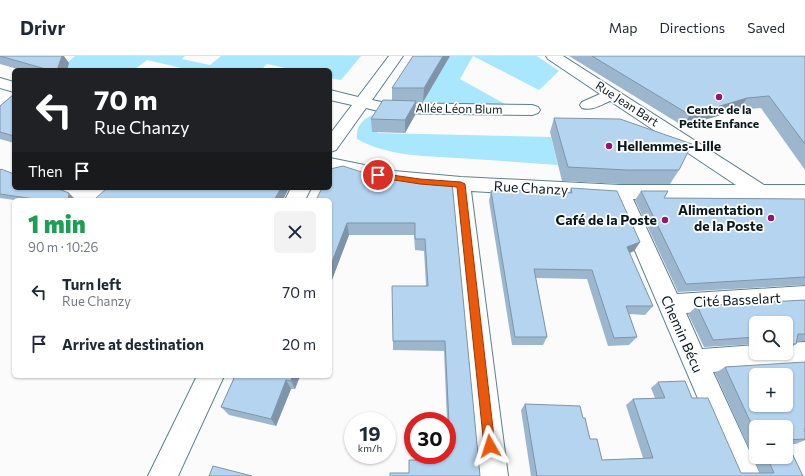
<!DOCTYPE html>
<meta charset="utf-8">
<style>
:root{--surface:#fff;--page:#f2f2f3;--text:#1f2937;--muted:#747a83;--line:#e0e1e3}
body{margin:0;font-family:Commissioner,sans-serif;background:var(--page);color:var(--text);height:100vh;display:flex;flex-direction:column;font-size:15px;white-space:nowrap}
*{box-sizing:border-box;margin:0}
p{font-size:13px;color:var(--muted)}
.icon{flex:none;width:22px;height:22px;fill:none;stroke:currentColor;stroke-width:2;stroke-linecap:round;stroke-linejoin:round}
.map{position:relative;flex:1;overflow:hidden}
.panel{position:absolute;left:12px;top:142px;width:320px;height:180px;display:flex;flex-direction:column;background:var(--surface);border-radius:6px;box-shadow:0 1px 3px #0004}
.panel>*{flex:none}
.banner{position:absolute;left:12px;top:12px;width:320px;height:122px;border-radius:6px;box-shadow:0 1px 3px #0004;background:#202124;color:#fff;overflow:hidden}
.controls{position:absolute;left:749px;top:260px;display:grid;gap:8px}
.controls a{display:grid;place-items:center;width:44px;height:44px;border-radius:6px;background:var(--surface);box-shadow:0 1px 3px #0004;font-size:20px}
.speed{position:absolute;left:344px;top:356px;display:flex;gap:8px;font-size:20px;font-weight:700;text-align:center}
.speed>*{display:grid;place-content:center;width:52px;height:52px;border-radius:50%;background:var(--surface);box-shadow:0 1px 3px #0004;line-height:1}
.speed small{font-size:10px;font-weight:400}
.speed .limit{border:6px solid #d22;background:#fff;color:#111}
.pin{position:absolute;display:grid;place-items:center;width:34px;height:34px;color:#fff;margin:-17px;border:2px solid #fff;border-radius:50%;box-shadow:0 1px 4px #0007}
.me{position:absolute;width:44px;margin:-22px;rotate:354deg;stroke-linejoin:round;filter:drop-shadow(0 0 3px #0008)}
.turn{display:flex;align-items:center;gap:14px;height:84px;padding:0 16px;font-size:18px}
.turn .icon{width:52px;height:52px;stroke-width:2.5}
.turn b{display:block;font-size:28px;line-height:34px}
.then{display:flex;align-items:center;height:38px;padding:0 16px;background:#0003;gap:8px;font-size:15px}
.round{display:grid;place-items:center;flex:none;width:42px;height:42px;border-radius:6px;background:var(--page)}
.head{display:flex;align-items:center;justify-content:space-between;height:68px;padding:0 16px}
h1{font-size:24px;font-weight:800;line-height:30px;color:#1e9e55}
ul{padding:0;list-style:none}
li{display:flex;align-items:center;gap:12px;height:52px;padding:0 16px}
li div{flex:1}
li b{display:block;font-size:15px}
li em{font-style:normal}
header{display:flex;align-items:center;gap:24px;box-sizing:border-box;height:56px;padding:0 20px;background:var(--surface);border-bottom:1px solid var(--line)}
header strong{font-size:19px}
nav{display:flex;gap:22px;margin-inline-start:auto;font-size:14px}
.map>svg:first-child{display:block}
.green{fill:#a8e7fe}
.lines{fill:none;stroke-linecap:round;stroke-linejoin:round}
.minor-casing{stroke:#5c818e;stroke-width:2}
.minor{fill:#fff;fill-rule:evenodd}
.wall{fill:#9cb6ce;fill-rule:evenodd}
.shaded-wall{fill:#7f94a8}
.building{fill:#b5d4f0;stroke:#7f94a8;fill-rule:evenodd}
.route{fill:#ea580c;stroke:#983908}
.poi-dot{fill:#921773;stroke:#fff;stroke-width:1.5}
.labels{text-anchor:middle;stroke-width:3.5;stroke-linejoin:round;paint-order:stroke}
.far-street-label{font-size:12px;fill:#0a191e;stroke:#fff}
.far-poi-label{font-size:12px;font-weight:bold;fill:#0a191e;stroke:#fff}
.poi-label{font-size:14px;font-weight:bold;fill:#0a191e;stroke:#fff;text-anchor:end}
.street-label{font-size:14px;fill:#0a191e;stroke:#fff}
</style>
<header>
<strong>Drivr</strong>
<nav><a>Map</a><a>Directions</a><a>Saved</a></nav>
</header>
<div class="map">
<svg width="805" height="420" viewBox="0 0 805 420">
<rect width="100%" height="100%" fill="#fbfbfb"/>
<path class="green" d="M75 0H185L182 3 210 9 221 0H361L341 24 330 22V14H295L267 8 261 14H190L147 4 134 14H59Z
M450 0H537L559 15 539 34 473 0 460 23 505 48V50L423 46Z
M379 56 377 77 551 81 558 109C525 107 492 104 458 102 424 100 387 100 357 83 356 67 365 62 379 56Z"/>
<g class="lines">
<defs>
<path id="minor" d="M389 0H403L372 44 386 47 532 49 538 51 540 54 538 57 532 59 386 57 366 52 336 94 330 96V78L352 49 330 44V34L358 41Z
M546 0H563L764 129H805V143H633L677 238 805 230V250L686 257 702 293 756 289V297H786V287L805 286V310L713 316 761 420H731L613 143 471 135 508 420H478L452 134 394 129 330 114V102L394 115 461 121 620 129H736L610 45C601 49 592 55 582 52L580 49 582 46 600 38 548 3Z
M0 22 14 26V36L0 32Z
M291 132H311L305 144H285Z
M197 320H224L178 420H148Z"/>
</defs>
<use href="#minor" class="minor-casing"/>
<use href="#minor" class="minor"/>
</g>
<path class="wall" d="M0 0 69 7 67 14H21L0 8Z
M450 0 423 46H416L415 59 405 77 372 76 371 63 392 45V32Z
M569 0H805V114L761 52 738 54 683 70Z
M14 38V87L0 83V50Z
M554 62 679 114 670 128H620L562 125 550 76Z
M0 114 74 142V144H14L0 142Z
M377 123 452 126 480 420 409 417 421 404 420 399H447L448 388 444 295 393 294V285L426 230 424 195 415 194 414 179H349L330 229V144Z
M571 132 640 186 634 195 629 197 653 250 645 259 629 258 637 281 629 289 608 290 587 223 536 222 547 281 543 289H512L489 145 491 135 569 137Z
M641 135 664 142 805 143V229L678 236 635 144Z
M805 244V285H797L796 288 786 295V267H756V288L704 291 688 258 697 250Z
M805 306V384L796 388H788L803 420H531L521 354 525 348 583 362 590 383 602 404 643 402 626 349 633 343 655 342 651 332 658 326 692 342 741 417H760L715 317 725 311ZM756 371 786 401H756Z
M235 320H300L295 333H291L276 370 229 359 221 351Z"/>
<path class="shaded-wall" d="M62 0H64L69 7 67 14H57Z
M443 0H450L423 46 424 32Z
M747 42 738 54 683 70 690 59Z
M416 45 415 59 405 77V64Z
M281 132H289L283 144H274Z
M69 137 74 142V144H68Z
M347 167 349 179 330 229V211Z
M640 186 634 195 621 201 627 191Z
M330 231 331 238 330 242Z
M292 320H300L295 333 291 325Z
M286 324 291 333 276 370 271 363Z"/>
<path class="building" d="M0 0H62L57 14H49Z
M413 0H443L424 32H392Z
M592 0H805V88L769 40 747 42 690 59Z
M14 38V80L0 76V50Z
M383 44 416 45 405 64 371 63Z
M554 62 620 63 692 88 679 114H627L568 111Z
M343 110 377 121 376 123 452 126 480 420H390V417H409V404H422L421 399H447V388H450L445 285H393L392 230H428L425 183H415V167H347L330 211V144H316L322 132H330V113Z
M1 113 14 118V132H56L69 137 68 144H41L0 138V114Z
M107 132H281L274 144H94Z
M571 132 617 135 640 186 627 191 653 250H626L637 281 614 282 592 214 534 213 547 281H515L491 135 537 134 572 137Z
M641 135H668L664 142 805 143V221L686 228Z
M805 244V278H798L796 288H786V267H756V281L713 284 697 250Z
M805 306V374H804L805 376V383L786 384V371H756V378L725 311ZM756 319H786V349H756Z
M235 320H292L291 325 286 324 271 363 221 351Z
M685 325 692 342H708L741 417H774L767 401H786V385L803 420H537L525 348 580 350 583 362H585L590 383H597L602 404 653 402 633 343 665 342 658 326Z
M213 410 252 420H209Z"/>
<path class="route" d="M378 117 420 123 461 126 465 128 495 390 494 394 490 396 485 394 484 390 457 131 420 128 375 121 374 119Z"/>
<g class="poi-dot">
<circle cx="719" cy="41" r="4"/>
<circle cx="609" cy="90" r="4"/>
<circle cx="771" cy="162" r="4"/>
<circle cx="665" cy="164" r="4"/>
</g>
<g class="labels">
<g class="far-street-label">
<text transform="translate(627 48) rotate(33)" y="4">Rue Jean Bart</text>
<text transform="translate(459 53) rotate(1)" y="4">Allée Léon Blum</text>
</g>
<g class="far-poi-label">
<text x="719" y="58">Centre de la<tspan x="719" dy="14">Petite Enfance</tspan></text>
</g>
<g class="poi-label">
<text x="617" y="95" text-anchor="start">Hellemmes-Lille</text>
<text x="763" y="159">Alimentation<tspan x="763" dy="16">de la Poste</tspan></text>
<text x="657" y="169">Café de la Poste</text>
</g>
<g class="street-label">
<text transform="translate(531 132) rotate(3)" y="5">Rue Chanzy</text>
<text transform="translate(737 244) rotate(-3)" y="5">Cité Basselart</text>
<text transform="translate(682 278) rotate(66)" y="5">Chemin Bécu</text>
</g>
</g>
</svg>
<div class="controls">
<a><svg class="icon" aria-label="search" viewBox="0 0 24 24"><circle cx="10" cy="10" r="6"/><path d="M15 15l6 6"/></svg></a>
<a>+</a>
<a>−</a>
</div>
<div class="speed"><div>19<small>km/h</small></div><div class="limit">30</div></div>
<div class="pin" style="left:378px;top:119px;background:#d93025"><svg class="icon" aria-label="arrive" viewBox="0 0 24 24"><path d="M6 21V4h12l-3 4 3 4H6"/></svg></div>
<svg class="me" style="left:490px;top:390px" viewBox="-20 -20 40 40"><path d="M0-17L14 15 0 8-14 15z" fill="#ea580c" stroke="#fff" stroke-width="4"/></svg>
<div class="banner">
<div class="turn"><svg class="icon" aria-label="left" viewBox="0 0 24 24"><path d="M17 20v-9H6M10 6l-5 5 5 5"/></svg><div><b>70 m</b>Rue Chanzy</div></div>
<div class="then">Then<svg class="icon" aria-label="arrive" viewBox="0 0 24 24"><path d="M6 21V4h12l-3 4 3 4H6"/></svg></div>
</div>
<section class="panel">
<div class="head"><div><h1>1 min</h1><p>90 m · 10:26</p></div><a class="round"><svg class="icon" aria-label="close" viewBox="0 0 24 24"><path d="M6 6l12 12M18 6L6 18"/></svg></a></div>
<ul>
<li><svg class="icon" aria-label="left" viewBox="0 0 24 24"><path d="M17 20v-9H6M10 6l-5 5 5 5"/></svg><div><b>Turn left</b><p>Rue Chanzy</p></div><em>70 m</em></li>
<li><svg class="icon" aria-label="arrive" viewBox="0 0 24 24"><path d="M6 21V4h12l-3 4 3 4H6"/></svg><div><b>Arrive at destination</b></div><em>20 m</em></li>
</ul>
</section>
</div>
